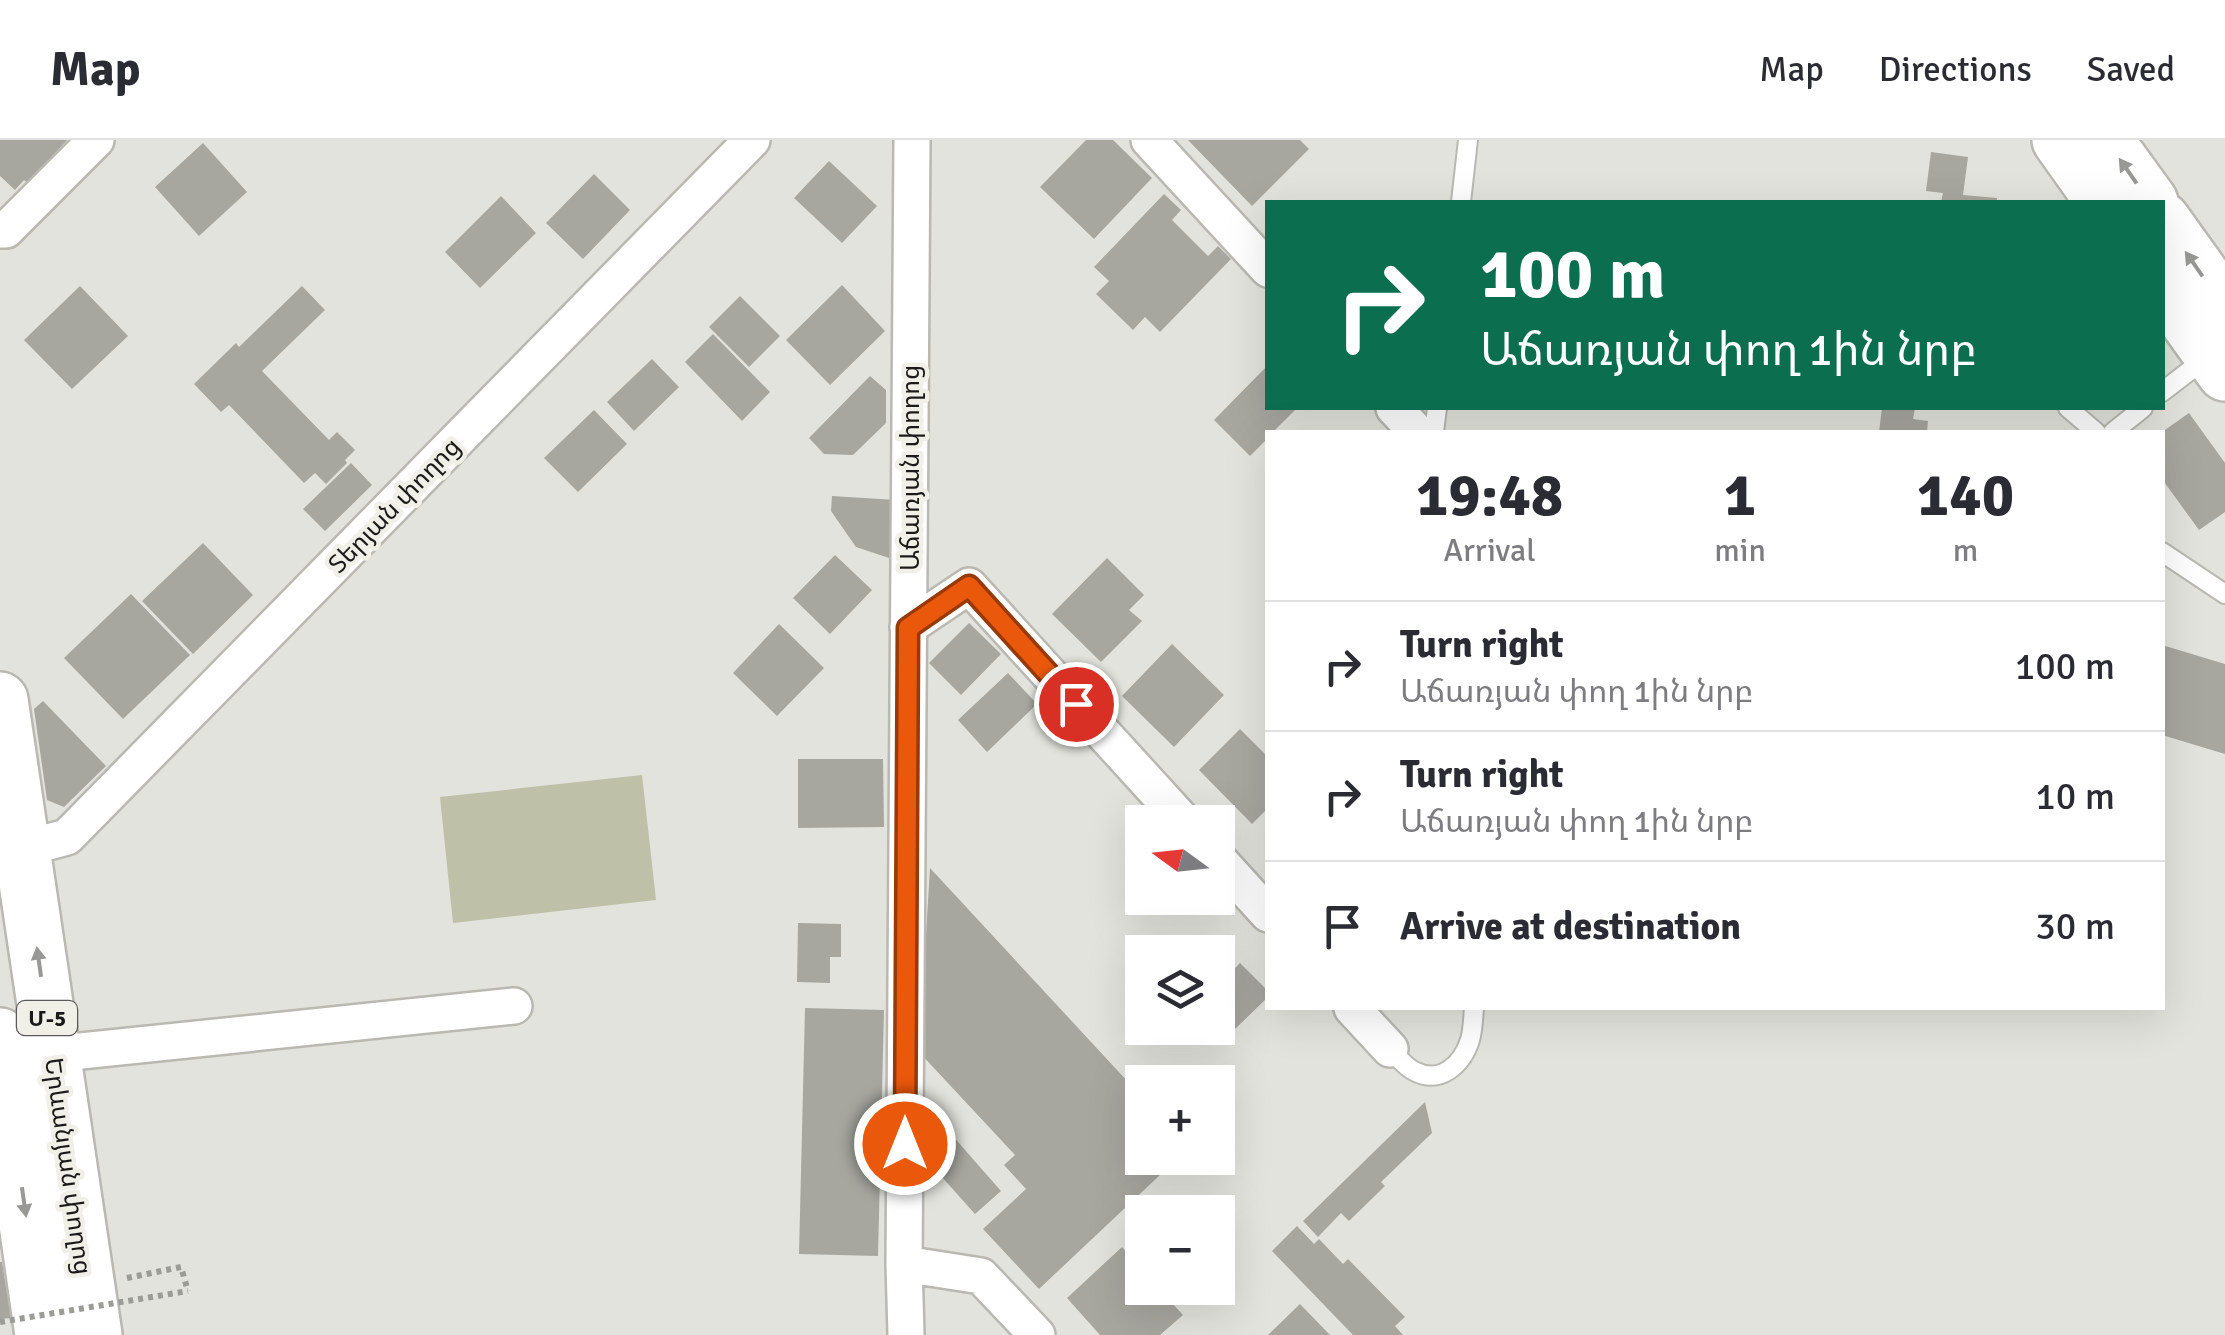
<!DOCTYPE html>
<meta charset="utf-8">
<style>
:root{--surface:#fff;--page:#f7f7f7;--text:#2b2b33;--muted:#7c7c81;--line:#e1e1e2}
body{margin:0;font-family:Signika,"Noto Sans Armenian",sans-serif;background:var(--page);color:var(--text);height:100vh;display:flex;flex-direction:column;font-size:38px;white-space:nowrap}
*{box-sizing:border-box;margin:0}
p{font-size:32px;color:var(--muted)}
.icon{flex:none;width:55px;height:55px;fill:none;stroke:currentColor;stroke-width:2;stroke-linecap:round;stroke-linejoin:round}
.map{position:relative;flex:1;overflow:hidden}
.details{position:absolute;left:1265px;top:290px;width:900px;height:580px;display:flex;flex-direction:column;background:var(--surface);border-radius:0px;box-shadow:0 10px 40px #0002}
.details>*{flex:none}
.guide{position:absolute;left:1265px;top:60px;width:900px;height:210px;border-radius:0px;box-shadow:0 10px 40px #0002;background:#0b6e4f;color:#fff;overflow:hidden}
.needle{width:65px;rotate:285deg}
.buttons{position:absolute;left:1125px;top:665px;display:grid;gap:20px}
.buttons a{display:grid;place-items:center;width:110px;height:110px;border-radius:0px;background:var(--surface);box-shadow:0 10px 40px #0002;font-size:50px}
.pin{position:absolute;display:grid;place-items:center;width:85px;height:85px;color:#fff;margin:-42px;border:5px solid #fff;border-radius:50%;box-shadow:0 2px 10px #0007}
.me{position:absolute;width:110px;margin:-55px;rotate:0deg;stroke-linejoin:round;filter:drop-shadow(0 0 8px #0008)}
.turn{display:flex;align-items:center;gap:35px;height:210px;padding:0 50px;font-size:45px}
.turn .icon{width:130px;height:130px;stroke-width:2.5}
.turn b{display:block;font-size:70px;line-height:85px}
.eta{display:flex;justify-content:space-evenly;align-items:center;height:170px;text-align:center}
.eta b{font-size:60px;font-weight:800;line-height:70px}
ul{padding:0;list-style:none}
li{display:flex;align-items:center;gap:30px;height:130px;padding:0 50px;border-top:2px solid var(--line)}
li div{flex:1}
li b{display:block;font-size:38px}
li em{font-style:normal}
header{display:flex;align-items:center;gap:60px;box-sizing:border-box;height:140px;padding:0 50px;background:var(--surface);border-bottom:2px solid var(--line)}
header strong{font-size:48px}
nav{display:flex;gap:55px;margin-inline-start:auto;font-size:35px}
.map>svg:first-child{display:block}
.green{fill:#bec0a8}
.building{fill:#a7a7a0}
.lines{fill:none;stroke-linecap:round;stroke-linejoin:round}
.service-casing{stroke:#b9b9b2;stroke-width:22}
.minor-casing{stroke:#b9b9b2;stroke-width:40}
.primary-casing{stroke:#b9b9b2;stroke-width:60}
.trunk-casing{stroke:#b9b9b2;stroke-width:60}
.path{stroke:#9c9c97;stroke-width:6;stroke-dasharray:5 5;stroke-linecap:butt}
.service{stroke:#fff;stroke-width:18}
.minor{stroke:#fff;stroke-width:35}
.primary{stroke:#fff;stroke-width:55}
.trunk{stroke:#fff;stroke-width:55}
.path-bridge{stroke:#9c9c97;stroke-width:6;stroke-dasharray:5 5;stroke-linecap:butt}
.oneway{fill:#989897}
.route-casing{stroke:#983908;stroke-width:25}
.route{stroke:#ea580c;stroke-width:18}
.labels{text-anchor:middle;stroke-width:9;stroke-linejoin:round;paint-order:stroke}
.shield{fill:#f0f0e9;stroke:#5a5a57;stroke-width:2.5}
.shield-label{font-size:22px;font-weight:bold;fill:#1a1a18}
.street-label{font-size:25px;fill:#1a1a18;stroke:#f0f0e9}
</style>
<header>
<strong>Map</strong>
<nav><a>Map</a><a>Directions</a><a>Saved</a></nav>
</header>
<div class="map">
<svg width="2225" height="1195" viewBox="0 0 2225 1195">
<rect width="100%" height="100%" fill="#e2e3dc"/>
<path class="green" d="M642 635 656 760 453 783 440 657Z"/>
<path class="building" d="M0 0H67L28 43 24 40 15 50 0 36Z
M1086 0H1113L1152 38 1094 99 1040 47Z
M1188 0H1300L1309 9 1252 66Z
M203 3 247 52 199 96 155 47Z
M1931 12 1968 17 1963 55 1997 58V62H1941L1943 53 1926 51Z
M829 21 877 66 842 103 794 58Z
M594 34 630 70 583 119 546 83Z
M1164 54 1181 70 1172 80 1208 116 1218 106 1231 119 1160 192 1145 177 1133 190 1096 154 1109 141 1094 127Z
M501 56 536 93 480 148 445 112Z
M842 145 885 191 830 245 786 200Z
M80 146 128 196 72 249 24 200Z
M302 146 325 170 262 231 329 300 337 292 355 310 345 320 347 323 326 344 315 333 304 343 229 265 221 272 194 244 236 203 239 207Z
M740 156 780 196 749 227 709 187Z
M713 194 770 252 742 281 685 222Z
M652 219 679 247 634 291 607 262Z
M1268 225V268H1297L1273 292H1268V298L1250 316 1214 280Z
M870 236 886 250V283L853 315 824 314 809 298Z
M1882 268H1915L1913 279 1928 281 1927 292H1879Z
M594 270 627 304 578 352 544 318Z
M2189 273 2225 323V372L2199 390 2162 339V292Z
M351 323 372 345 325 391 303 369Z
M832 356 896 360 892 419 856 407 831 371Z
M203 403 253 455 193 514 142 461Z
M835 415 872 450 830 494 793 458Z
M1107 418 1144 455 1129 470 1142 481 1101 522 1052 474Z
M131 454 190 515 123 579 64 518Z
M969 483 1001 514 961 555 929 523Z
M779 484 824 528 777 576 733 533Z
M1172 504 1224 555 1174 607 1122 556Z
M2162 505 2225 524V614L2162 595Z
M1008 533 1037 564 987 612 958 580Z
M43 561 106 626 64 667 47 660 34 569Z
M1240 589 1268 617V668L1252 684 1199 630Z
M798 619H883L884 687 798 688Z
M930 728 1142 957V1018H1178L1039 1149 983 1089 1026 1049 1004 1025 1015 1015 919 912Z
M798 783 841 784V817H830V843L797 842Z
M1240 823 1268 851V857L1234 890 1218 874V846Z
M805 868 884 870 878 1116 799 1114Z
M1425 962 1432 993 1381 1042 1385 1046 1349 1081 1341 1073 1318 1097 1303 1081Z
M951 994 1001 1051 975 1074 924 1017Z
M1297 1086 1314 1104 1319 1099 1343 1124 1348 1119 1405 1177 1395 1186 1403 1195H1353L1272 1111Z
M1122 1107 1142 1130V1148H1158L1183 1175 1160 1195H1100L1067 1158Z
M0 1122H2L11 1178 0 1179Z
M1300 1164 1330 1195H1268Z"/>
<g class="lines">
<defs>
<path id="service" d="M1461 62 1468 0
M2162 252 2201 222
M2068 268 2096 292
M1434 292 1437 268
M2113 292 2143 268
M2162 412 2225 454
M1390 909C1397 916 1405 927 1414 931 1440 945 1462 925 1470 900 1473 890 1473 878 1474 868"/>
<path id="minor" d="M1149 0 1268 129
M0 90H6L96 0
M1394 268 1417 292
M908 487 969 446 1184 682
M22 709 67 697 752 0
M1218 719 1268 774
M1352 868 1390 909
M52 914 514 866
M904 1124 981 1136 1037 1195
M906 1195 904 1124 912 0"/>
<path id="primary" d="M2060 0 2104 62
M2105 0 2150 62
M2162 80 2225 168
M2162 145 2225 233"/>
<path id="trunk" d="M0 560 94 1195
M0 896 43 1195"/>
</defs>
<use href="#service" class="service-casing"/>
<use href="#minor" class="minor-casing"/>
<use href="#primary" class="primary-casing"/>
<use href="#trunk" class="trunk-casing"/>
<path class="path" d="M127 1138 181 1127 188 1151"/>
<use href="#service" class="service"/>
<use href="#minor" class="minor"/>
<use href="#primary" class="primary"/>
<use href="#trunk" class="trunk"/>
<path class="path-bridge" d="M0 1182 188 1151"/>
</g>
<defs><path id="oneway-solid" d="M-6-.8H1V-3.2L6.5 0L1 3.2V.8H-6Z" transform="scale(2.5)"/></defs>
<g class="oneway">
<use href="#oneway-solid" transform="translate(2128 31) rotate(-125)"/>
<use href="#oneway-solid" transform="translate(2194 124) rotate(-125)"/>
<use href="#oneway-solid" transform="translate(39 822) rotate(-98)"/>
<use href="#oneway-solid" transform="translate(24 1062) rotate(82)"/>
</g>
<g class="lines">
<defs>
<path id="route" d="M905 1004 908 488 969 446 1076 564"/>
</defs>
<use href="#route" class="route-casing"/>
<use href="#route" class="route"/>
</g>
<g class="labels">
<rect class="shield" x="17" y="861" width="60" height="34" rx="8"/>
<g class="shield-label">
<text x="47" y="886">Մ-5</text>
</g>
<g class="street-label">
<text transform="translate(910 328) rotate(-90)" y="9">Աճառյան փողոց</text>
<text transform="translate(394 365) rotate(-46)" y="9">Տերյան փողոց</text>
<text transform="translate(69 1026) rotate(82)" y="9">Երևանյան փողոց</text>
</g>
</g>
</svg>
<div class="buttons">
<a><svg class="needle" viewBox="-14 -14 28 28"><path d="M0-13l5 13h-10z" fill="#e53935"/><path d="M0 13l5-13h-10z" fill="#7c7c81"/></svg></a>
<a><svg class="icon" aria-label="layers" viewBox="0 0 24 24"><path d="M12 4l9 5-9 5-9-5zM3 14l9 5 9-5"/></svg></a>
<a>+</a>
<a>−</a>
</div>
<div class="pin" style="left:1076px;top:564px;background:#d93025"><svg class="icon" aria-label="arrive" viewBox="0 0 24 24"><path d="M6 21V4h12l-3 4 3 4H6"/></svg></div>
<svg class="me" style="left:905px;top:1004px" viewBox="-20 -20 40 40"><circle r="17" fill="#ea580c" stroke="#fff" stroke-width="3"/><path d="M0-11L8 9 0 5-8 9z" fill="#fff"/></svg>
<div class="guide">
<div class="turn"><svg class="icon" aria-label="right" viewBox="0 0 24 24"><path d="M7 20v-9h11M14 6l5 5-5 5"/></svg><div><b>100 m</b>Աճառյան փող 1ին նրբ</div></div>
</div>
<section class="details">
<div class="eta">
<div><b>19:48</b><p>Arrival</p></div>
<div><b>1</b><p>min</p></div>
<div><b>140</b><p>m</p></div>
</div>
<ul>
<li><svg class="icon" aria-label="right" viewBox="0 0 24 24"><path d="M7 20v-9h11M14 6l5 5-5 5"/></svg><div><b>Turn right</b><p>Աճառյան փող 1ին նրբ</p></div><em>100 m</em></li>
<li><svg class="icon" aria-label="right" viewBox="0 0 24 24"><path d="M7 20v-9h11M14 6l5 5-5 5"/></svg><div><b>Turn right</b><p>Աճառյան փող 1ին նրբ</p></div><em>10 m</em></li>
<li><svg class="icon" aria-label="arrive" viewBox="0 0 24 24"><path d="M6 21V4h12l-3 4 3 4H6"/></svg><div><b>Arrive at destination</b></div><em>30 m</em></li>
</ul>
</section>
</div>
